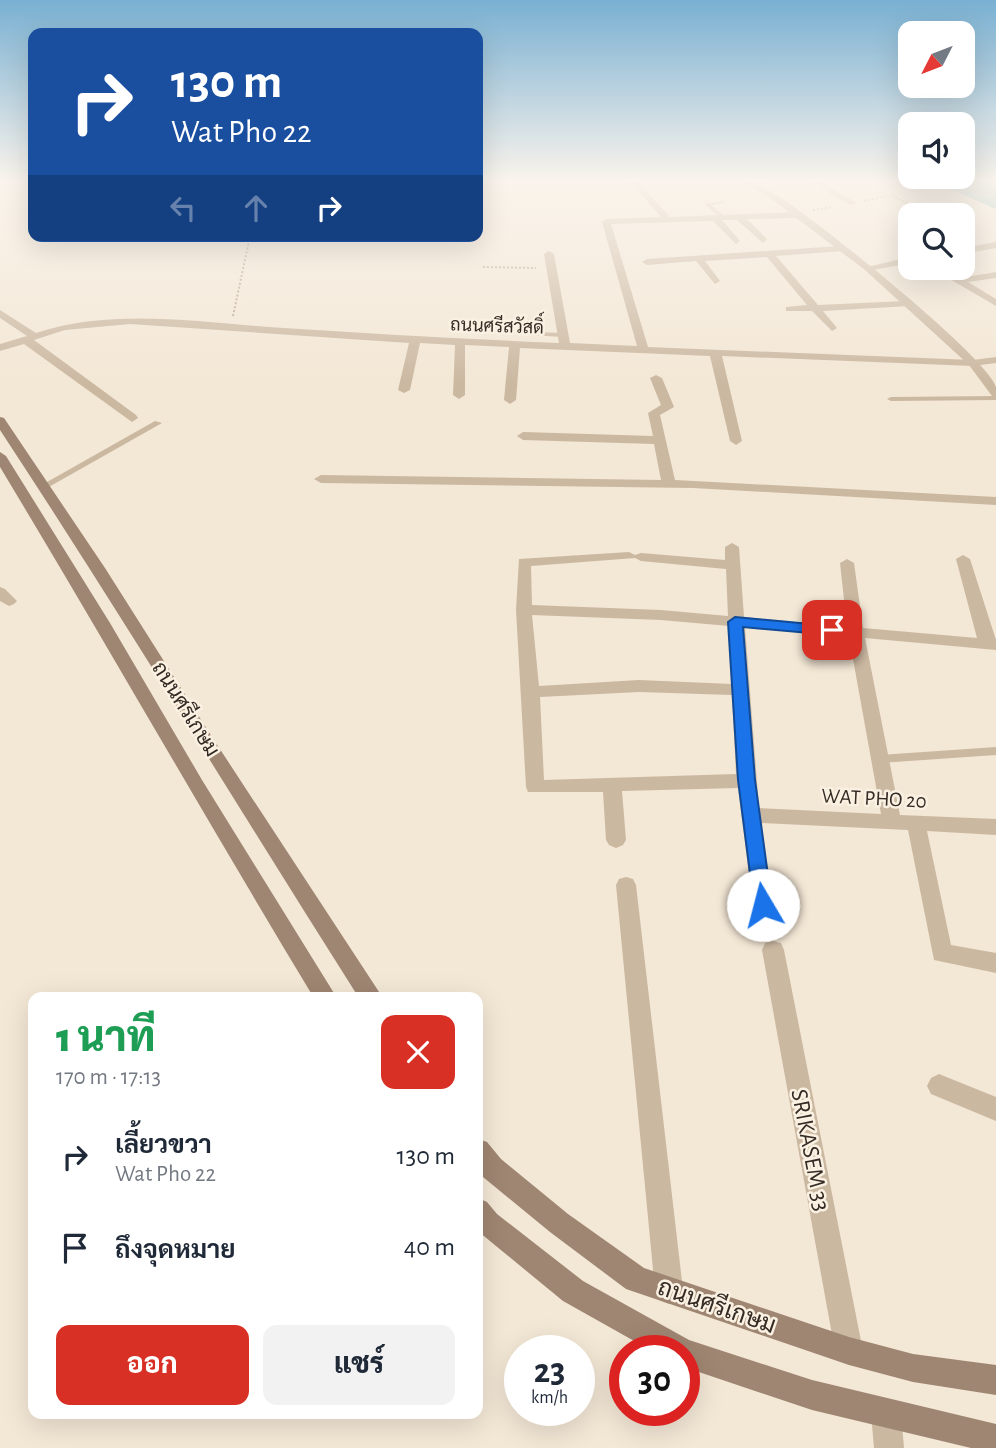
<!DOCTYPE html>
<html lang="th">
<meta charset="utf-8">
<style>
:root{--surface:#fff;--page:#f2f2f3;--text:#1f2937;--muted:#747a83;--accent:#d93025}
body{margin:0;font-family:"Alegreya Sans",Sarabun,sans-serif;background:var(--page);color:var(--text);height:100vh;display:flex;flex-direction:column;font-size:26px;white-space:nowrap}
*{box-sizing:border-box;margin:0}
p{font-size:23px;color:var(--muted)}
.icon{flex:none;width:38px;height:38px;fill:none;stroke:currentColor;stroke-width:2;stroke-linecap:round;stroke-linejoin:round}
.map{position:relative;flex:1;overflow:hidden}
.drawer{position:absolute;left:28px;top:992px;width:455px;height:427px;display:flex;flex-direction:column;background:var(--surface);border-radius:14px;box-shadow:0 7px 28px #0002}
.drawer>*{flex:none}
.guide{position:absolute;left:28px;top:28px;width:455px;height:214px;border-radius:14px;box-shadow:0 7px 28px #0002;background:#1a4fa0;color:#fff;overflow:hidden}
.needle{width:46px;rotate:228deg}
.controls{position:absolute;left:898px;top:21px;display:grid;gap:14px}
.controls a{display:grid;place-items:center;width:77px;height:77px;border-radius:14px;background:var(--surface);box-shadow:0 7px 28px #0002;font-size:35px}
.speed{position:absolute;left:504px;top:1335px;display:flex;gap:14px;font-size:35px;font-weight:700;text-align:center}
.speed>*{display:grid;place-content:center;width:91px;height:91px;border-radius:50%;background:var(--surface);box-shadow:0 7px 28px #0002;line-height:1}
.speed small{font-size:18px;font-weight:400}
.speed .limit{border:10px solid #d22;background:#fff;color:#111}
.pin{position:absolute;display:grid;place-items:center;width:60px;height:60px;color:#fff;margin:-30px;border-radius:14px;box-shadow:0 4px 10px #0006}
.me{position:absolute;width:77px;margin:-38px;rotate:352deg;stroke-linejoin:round;filter:drop-shadow(0 0 5px #0008)}
.turn{display:flex;align-items:center;gap:24px;height:147px;padding:0 28px;font-size:32px}
.turn .icon{width:91px;height:91px;stroke-width:2.5}
.turn b{display:block;font-size:49px;line-height:60px}
.lanes{display:flex;align-items:center;height:66px;padding:0 28px;background:#0003;justify-content:center;gap:35px;direction:ltr}
.lanes .off{opacity:.35}
.round{display:grid;place-items:center;flex:none;width:74px;height:74px;border-radius:14px;background:var(--page)}
.summary{display:flex;align-items:center;justify-content:space-between;height:119px;padding:0 28px}
h1{font-size:42px;font-weight:800;line-height:52px;color:#1e9e55}
.button{display:flex;gap:14px;margin-top:auto;padding:14px 28px}
.button a{flex:1;height:80px;border-radius:14px;background:var(--accent);color:#fff;font-size:28px;font-weight:800;line-height:80px;text-align:center}
.button a+a{background:var(--page);color:var(--text)}
ul{padding:0;list-style:none}
li{display:flex;align-items:center;gap:21px;height:91px;padding:0 28px}
li div{flex:1}
li b{display:block;font-size:26px}
li em{font-style:normal}
.map>svg:first-child{display:block}
.water{fill:#72aab2}
.lines{fill:none;stroke-linecap:round;stroke-linejoin:round}
.path{stroke:#b7a28b;stroke-width:2;stroke-dasharray:2 2;stroke-linecap:butt}
.service{fill:#cbb8a1;fill-rule:evenodd}
.minor{fill:#cbb8a1;fill-rule:evenodd}
.tertiary{fill:#cbb8a1;fill-rule:evenodd}
.secondary{fill:#9f8672;fill-rule:evenodd}
.route{fill:#1a73e8;stroke:#114b97;stroke-width:2}
.labels{text-anchor:middle;stroke-width:5;stroke-linejoin:round;paint-order:stroke}
.far-street-label{font-size:18px;fill:#352b24;stroke:#faf1e2}
.street-label{font-size:21px;fill:#352b24;stroke:#faf1e2}
.near-street-label{font-size:24px;fill:#352b24;stroke:#faf1e2}
</style>
<div class="map">
<svg width="996" height="1448" viewBox="0 0 996 1448">
<rect width="100%" height="100%" fill="#f3e7d5"/>
<path class="water" d="M934 181H996V209L993 208Z"/>
<g class="lines">
<path class="path" d="M864 201 891 195 918 209
M813 210 833 207
M483 267 536 268
M233 316 250 236"/>
<path class="service" d="M724 201V203L711 205 724 216 722 219 705 204Z
M530 332 564 333 567 335 564 337 528 335 527 334Z
M996 396V400L891 401 887 399 891 397Z
M155 421 162 423 47 488H41L40 486Z
M996 747V755L880 763 876 762 875 759 876 756 880 755Z"/>
<path class="minor" d="M629 181H637L670 217 798 212 802 215 798 218 747 219 766 238 767 240 763 243 737 220H722L740 241 736 244 713 221 611 224 648 347 973 360 996 357V363L973 366 722 356 742 441 736 445 730 441 710 356 520 348 516 400 510 404 504 400 509 347 465 345V395L459 399 453 395 455 345 420 343 410 390 404 393 398 390 409 343 130 324 65 330 34 340 136 415 138 418 132 422 24 344 0 351V344L27 336 0 318V310L36 333C115 307 203 323 284 328 376 334 467 339 559 343L544 254 549 251 554 254 570 343 637 346 602 222 606 219 661 217Z
M809 181H819L857 203 850 205Z
M996 242V248L962 254V248Z
M840 246 845 249 843 251 776 256 818 305 905 301 910 304 909 306 823 311 837 328 832 331 812 311H786V307L807 305 767 257 705 261 720 281 715 284 696 261 647 265 642 262 647 259Z
M910 257V263L868 271 863 268Z
M931 268H942L960 278 996 272V278L968 282 996 299V306Z
M656 375 662 378 674 407 660 415 675 480 996 497V505L693 488 321 483 314 479 321 475 661 480 654 444 523 440 517 436 523 432 653 436 648 413 661 405 650 378Z
M732 543 739 547 744 617 847 627 840 563 847 559 854 563 863 628 977 638 956 559 963 555 970 559 996 640V650L865 638 900 815 996 819V835L927 831 951 945 996 953V973L934 960 908 830 761 823 773 905 770 911 763 914 756 911 753 905 738 788 622 791 626 840 623 845 616 848 609 845 606 840 603 792H528L526 787 516 610 519 559 629 552 635 555 641 553 725 560V547ZM635 558 641 561 726 569 728 616 661 610 532 605 531 566ZM532 615 661 620 729 626 732 684 639 680 539 686ZM745 627 849 637 881 814 759 808ZM639 692 732 695 736 774 544 780 540 697Z
M0 587 5 589 17 601 14 604 9 606 0 601Z
M626 877 633 879 636 885 683 1290 679 1300 669 1304 659 1300 655 1290 616 885 619 879Z
M773 941 781 943 784 950 863 1351 859 1361 849 1365 839 1361 835 1351 762 950 765 943Z
M939 1074 996 1097V1121L931 1094 927 1086 931 1078Z
M886 1398 896 1403 901 1413 904 1448H874L871 1413 876 1403Z"/>
<path class="tertiary" d="M740 181C753 181 764 187 775 194 809 214 987 356 996 387 996 390 996 394 996 398L992 396 969 365 865 270 770 198Z"/>
<path class="secondary" d="M0 417 4 418 105 568 212 737 383 998H359C239 809 123 617 0 430Z
M0 452 6 456 110 623 202 780 337 998H314C207 821 106 643 0 467Z
M478 1139 487 1142 501 1159 568 1214 644 1268 849 1337 913 1354 996 1365V1395L913 1382 849 1365 626 1289 550 1232 483 1177 478 1170Z
M478 1198 487 1202 497 1214 583 1281 689 1340 812 1380 996 1424V1448H971L812 1410 684 1367V1351H652L563 1301 479 1232Z"/>
</g>
<linearGradient id="sky" x2="0" y2="1"><stop stop-color="#79b0d2"/><stop offset="0.47" stop-color="#faf4ec"/><stop offset="1" stop-color="#faf4ec" stop-opacity="0"/></linearGradient>
<rect width="996" height="384" fill="url(#sky)"/>
<path class="route" d="M735 617 832 626 839 630 832 635 743 627 755 780 772 905 770 910 763 912 756 910 754 905 738 780 728 622Z"/>
<g class="labels">
<g class="far-street-label">
<text transform="translate(497 326) rotate(2)" y="6">ถนนศรีสวัสดิ์</text>
</g>
<g class="street-label">
<text transform="translate(186 709) rotate(58)" y="7">ถนนศรีเกษม</text>
<text transform="translate(874 798) rotate(3)" y="7">WAT PHO 20</text>
</g>
<g class="near-street-label">
<text transform="translate(811 1150) rotate(79)" y="8">SRIKASEM 33</text>
<text transform="translate(717 1306) rotate(19)" y="8">ถนนศรีเกษม</text>
</g>
</g>
</svg>
<div class="controls">
<a><svg class="needle" viewBox="-14 -14 28 28"><path d="M0-13l5 13h-10z" fill="#e53935"/><path d="M0 13l5-13h-10z" fill="#747a83"/></svg></a>
<a><svg class="icon" aria-label="sound" viewBox="0 0 24 24"><path d="M4 9h4l5-4v14l-5-4H4zM17 9q2 3 0 6"/></svg></a>
<a><svg class="icon" aria-label="search" viewBox="0 0 24 24"><circle cx="10" cy="10" r="6"/><path d="M15 15l6 6"/></svg></a>
</div>
<div class="speed"><div>23<small>km/h</small></div><div class="limit">30</div></div>
<div class="pin" style="left:832px;top:630px;background:#d93025"><svg class="icon" aria-label="arrive" viewBox="0 0 24 24"><path d="M6 21V4h12l-3 4 3 4H6"/></svg></div>
<svg class="me" style="left:763px;top:905px" viewBox="-20 -20 40 40"><circle r="19" fill="#fff"/><path d="M0-13L10 11 0 6-10 11z" fill="#1a73e8"/></svg>
<div class="guide">
<div class="turn"><svg class="icon" aria-label="right" viewBox="0 0 24 24"><path d="M7 20v-9h11M14 6l5 5-5 5"/></svg><div><b>130 m</b>Wat Pho 22</div></div>
<div class="lanes"><svg class="icon off" aria-label="left" viewBox="0 0 24 24"><path d="M17 20v-9H6M10 6l-5 5 5 5"/></svg><svg class="icon off" aria-label="ahead" viewBox="0 0 24 24"><path d="M12 20V5M6 11l6-6 6 6"/></svg><svg class="icon" aria-label="right" viewBox="0 0 24 24"><path d="M7 20v-9h11M14 6l5 5-5 5"/></svg></div>
</div>
<section class="drawer">
<div class="summary"><div><h1>1 นาที</h1><p>170 m · 17:13</p></div><a class="round" style="background:#d93025;color:#fff"><svg class="icon" aria-label="close" viewBox="0 0 24 24"><path d="M6 6l12 12M18 6L6 18"/></svg></a></div>
<ul>
<li><svg class="icon" aria-label="right" viewBox="0 0 24 24"><path d="M7 20v-9h11M14 6l5 5-5 5"/></svg><div><b>เลี้ยวขวา</b><p>Wat Pho 22</p></div><em>130 m</em></li>
<li><svg class="icon" aria-label="arrive" viewBox="0 0 24 24"><path d="M6 21V4h12l-3 4 3 4H6"/></svg><div><b>ถึงจุดหมาย</b></div><em>40 m</em></li>
</ul>
<div class="button"><a>ออก</a><a>แชร์</a></div>
</section>
</div>
